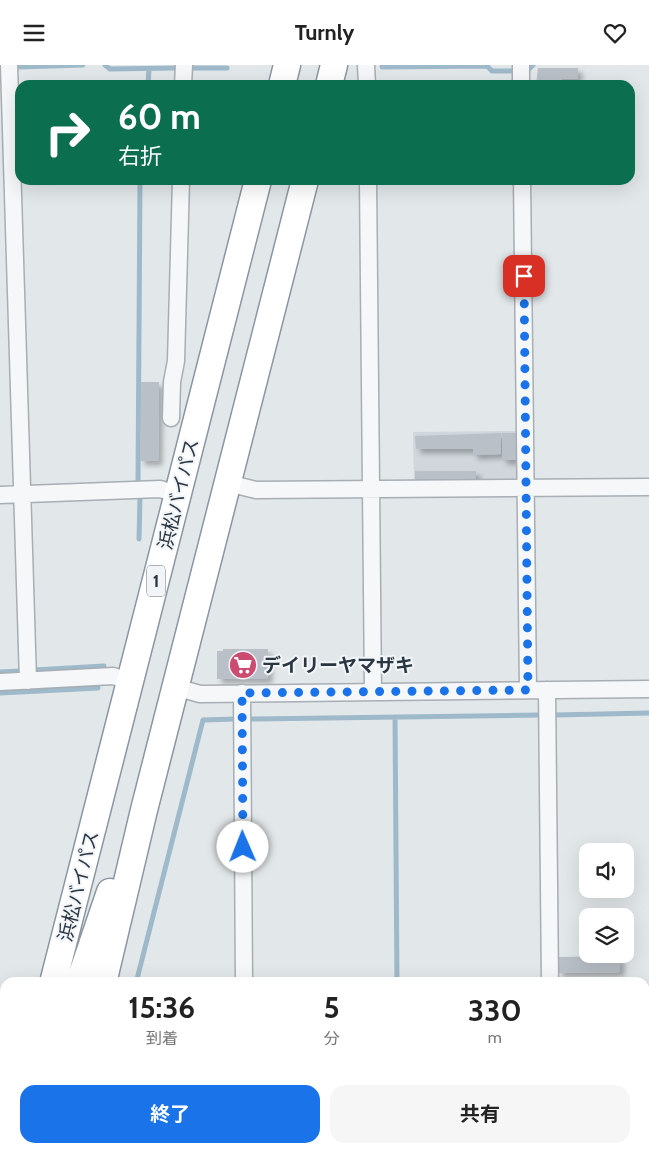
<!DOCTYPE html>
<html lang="ja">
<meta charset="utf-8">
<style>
:root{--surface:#fff;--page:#f6f6f6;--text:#222;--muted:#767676;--accent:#1a73e8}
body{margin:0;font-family:Cabin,"Noto Sans JP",sans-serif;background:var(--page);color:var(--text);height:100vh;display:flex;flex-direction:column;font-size:19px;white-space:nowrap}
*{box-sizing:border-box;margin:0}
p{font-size:16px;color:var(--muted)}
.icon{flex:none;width:28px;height:28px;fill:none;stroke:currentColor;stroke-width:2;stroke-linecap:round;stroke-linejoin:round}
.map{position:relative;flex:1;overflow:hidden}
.panel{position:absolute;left:0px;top:912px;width:650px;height:176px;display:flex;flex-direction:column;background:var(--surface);border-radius:15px 15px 0 0;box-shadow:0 5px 20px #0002}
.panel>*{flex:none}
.banner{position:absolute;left:15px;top:15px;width:620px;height:105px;border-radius:15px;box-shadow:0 5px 20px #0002;background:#0b6e4f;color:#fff;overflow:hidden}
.fabs{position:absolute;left:579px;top:778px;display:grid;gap:10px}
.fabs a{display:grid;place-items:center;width:55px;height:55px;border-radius:10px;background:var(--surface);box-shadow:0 5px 20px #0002;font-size:25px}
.pin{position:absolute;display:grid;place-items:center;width:42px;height:42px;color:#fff;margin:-21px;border-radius:10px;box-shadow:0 2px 8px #0006}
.me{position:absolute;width:55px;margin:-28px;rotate:359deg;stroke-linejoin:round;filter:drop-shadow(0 0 4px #0008)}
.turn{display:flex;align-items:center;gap:18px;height:105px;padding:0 20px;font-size:22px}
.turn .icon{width:65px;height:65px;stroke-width:2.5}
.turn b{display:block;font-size:35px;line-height:42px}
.eta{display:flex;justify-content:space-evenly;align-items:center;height:85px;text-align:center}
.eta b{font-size:30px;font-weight:700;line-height:35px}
.cta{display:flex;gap:10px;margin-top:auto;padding:10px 20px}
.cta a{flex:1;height:58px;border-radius:15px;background:var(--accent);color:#fff;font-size:20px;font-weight:700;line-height:58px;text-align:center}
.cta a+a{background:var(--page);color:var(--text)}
header{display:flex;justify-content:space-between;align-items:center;height:65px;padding:0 20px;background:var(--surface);font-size:22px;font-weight:700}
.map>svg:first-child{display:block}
.built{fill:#d0d6dc}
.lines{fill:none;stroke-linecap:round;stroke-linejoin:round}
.stream{stroke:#9eb9c9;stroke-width:5}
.building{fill:#b9c0c7;filter:url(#shadow)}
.minor-casing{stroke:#a7aeb4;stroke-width:19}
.trunk-casing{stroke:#8a96a1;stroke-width:29}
.minor{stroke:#f5f7f9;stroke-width:16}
.trunk{stroke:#fff;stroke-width:26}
.route{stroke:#1a73e8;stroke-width:9;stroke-dasharray:0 16.2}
.labels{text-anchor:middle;stroke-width:4;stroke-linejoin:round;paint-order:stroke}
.shield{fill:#f2f5f8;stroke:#666f79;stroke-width:1}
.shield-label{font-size:18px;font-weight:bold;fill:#2a3642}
.street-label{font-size:19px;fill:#2a3642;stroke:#f2f5f8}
.poi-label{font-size:19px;font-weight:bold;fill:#2a3642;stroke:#f2f5f8;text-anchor:start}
</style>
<header><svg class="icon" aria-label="menu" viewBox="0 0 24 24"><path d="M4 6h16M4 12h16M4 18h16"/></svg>Turnly<svg class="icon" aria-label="heart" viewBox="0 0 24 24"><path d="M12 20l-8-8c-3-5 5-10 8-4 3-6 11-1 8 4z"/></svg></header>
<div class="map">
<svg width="649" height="1088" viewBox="0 0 649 1088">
<defs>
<filter id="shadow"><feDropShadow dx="4.5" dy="4.5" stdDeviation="2.5" flood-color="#0004"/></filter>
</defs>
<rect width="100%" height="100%" fill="#e2e7ea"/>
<path class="built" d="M520 366V414L517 418 414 419 413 367Z"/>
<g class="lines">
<path class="stream" d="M105 0 110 4 174 3
M18 2 83 0
M382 2 487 1 492 6H514
M194 3H227
M529 4 533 0
M148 20 149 4
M138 419 140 115
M139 474 140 432
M34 605 104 601
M0 607 21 606
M0 628 98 623
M555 650 649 648
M395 652 397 918
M250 654 540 650
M136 918 203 655 235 654
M645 1083H649
M483 1084H542
M560 1084H569
M254 1085 473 1084"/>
</g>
<path class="building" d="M538 3H578V13L562 14V20H536Z
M141 317H159L158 396H140Z
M501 368V389L473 390V384H416L415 371Z
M502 368H519V395H502Z
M415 406H476V416L415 417Z
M223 584H268V614H217V586H223Z
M620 891V907L558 908V892Z"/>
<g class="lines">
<defs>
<path id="minor" d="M9 0 28 616
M366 0 367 20
M521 0V20
M183 20 184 0
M368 115 373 627
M522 115 528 625
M171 353 172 317 176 296 181 115
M227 418 256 425 649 422
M0 430 160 424 178 429
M0 617 113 611 130 616
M175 622 200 629 649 624
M547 625 550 918
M242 628 244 918
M246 1084V1088
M551 1084V1088"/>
<path id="trunk" d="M282 20 287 0
M329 20 334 0
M53 918 258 115
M79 918 110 827
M103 918 144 745 305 115
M13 1088 14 1084
M32 1088 34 1084
M63 1088 64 1084"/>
</defs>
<use href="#minor" class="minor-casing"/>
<use href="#trunk" class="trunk-casing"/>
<use href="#minor" class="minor"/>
<use href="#trunk" class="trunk"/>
</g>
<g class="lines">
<path class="route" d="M243 782 242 628 528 625 524 211"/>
</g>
<defs>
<symbol id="supermarket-disc" viewBox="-11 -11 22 22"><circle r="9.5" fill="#cc4b70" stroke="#f2f5f8"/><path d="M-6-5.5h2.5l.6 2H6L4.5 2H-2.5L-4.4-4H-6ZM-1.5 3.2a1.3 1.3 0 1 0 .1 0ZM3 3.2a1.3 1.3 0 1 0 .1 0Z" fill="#fff"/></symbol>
</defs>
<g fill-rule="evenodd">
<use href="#supermarket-disc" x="227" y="584" width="32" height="32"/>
</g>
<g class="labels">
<rect class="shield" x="147" y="500.5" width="18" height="31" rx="4"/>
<g class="shield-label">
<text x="156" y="522">1</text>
</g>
<g class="street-label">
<text transform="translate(178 429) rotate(-76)" y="7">浜松バイパス</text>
<text transform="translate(78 821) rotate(-76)" y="7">浜松バイパス</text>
</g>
<g class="poi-label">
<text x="262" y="607">デイリーヤマザキ</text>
</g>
</g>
</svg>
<div class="fabs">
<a><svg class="icon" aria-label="sound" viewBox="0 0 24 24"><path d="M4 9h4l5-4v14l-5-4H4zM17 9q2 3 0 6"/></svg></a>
<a><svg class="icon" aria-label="layers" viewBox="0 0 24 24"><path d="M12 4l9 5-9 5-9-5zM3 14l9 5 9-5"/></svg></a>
</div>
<div class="pin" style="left:524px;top:211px;background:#d93025"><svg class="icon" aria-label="arrive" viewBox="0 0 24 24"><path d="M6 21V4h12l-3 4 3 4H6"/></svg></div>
<svg class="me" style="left:243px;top:782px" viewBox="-20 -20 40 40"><circle r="19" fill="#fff"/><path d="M0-13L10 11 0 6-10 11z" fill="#1a73e8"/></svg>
<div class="banner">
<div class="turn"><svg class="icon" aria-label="right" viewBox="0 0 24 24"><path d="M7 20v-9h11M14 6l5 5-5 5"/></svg><div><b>60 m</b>右折</div></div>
</div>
<section class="panel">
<div class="eta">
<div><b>15:36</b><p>到着</p></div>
<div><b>5</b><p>分</p></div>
<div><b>330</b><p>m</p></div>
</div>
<div class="cta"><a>終了</a><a>共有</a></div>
</section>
</div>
